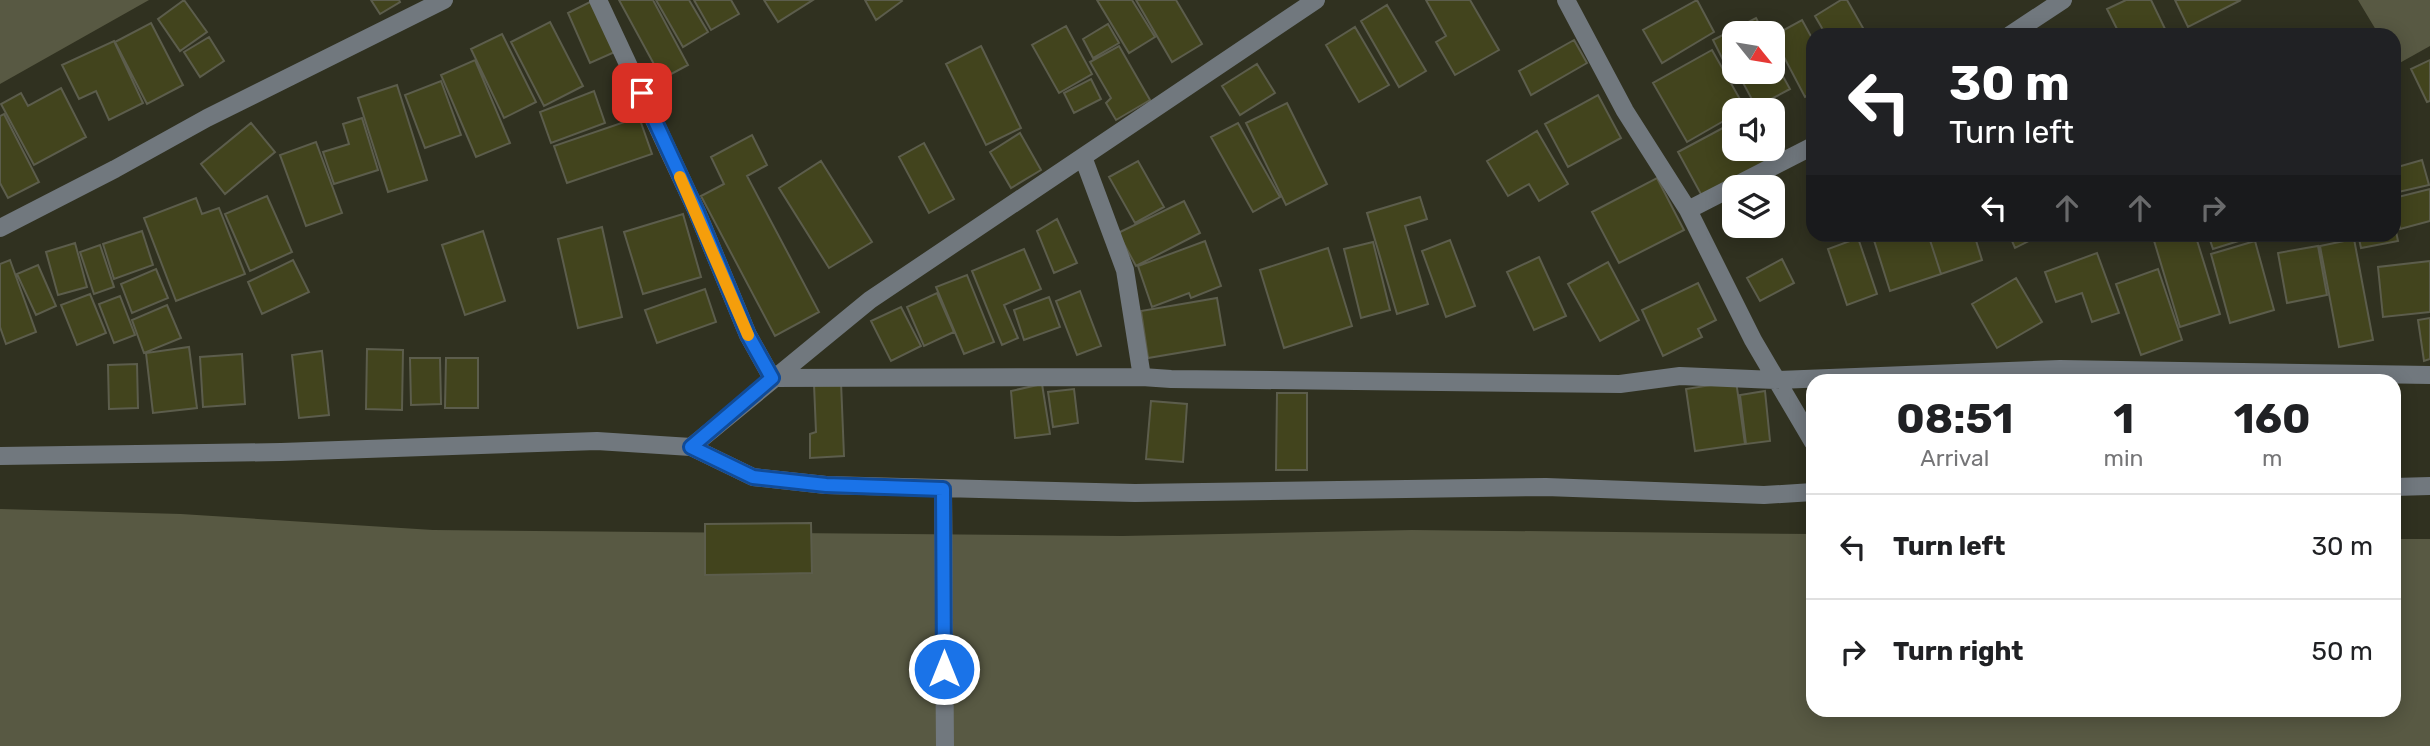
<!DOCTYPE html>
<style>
:root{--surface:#fff;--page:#f6f6f6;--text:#202124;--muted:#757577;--line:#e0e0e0}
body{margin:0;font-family:Rubik,sans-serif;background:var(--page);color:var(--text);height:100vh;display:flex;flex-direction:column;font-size:26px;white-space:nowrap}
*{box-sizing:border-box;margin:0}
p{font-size:23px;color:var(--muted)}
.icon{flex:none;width:38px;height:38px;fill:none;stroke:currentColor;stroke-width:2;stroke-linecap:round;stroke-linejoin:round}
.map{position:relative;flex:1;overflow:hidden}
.panel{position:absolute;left:1806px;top:374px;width:595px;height:343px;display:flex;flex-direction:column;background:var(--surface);border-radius:21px;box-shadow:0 4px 18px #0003}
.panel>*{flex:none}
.banner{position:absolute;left:1806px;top:28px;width:595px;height:214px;border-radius:21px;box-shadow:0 4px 18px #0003;background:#202124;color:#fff;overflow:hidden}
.needle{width:46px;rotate:120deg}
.controls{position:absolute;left:1722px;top:21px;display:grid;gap:14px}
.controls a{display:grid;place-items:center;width:63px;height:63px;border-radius:14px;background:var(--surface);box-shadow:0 4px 18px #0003;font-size:35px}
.pin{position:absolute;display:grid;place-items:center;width:60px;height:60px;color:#fff;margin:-30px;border-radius:14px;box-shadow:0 4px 10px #0006}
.me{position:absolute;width:77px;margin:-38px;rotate:0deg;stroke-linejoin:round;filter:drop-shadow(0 0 5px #0008)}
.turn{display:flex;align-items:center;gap:24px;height:147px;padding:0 28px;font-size:32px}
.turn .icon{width:91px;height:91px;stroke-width:2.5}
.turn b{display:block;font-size:49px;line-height:60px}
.lanes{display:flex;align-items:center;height:66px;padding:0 28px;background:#0003;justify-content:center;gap:35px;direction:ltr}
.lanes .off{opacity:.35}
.eta{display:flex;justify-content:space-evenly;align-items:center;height:119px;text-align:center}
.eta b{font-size:42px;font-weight:700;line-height:49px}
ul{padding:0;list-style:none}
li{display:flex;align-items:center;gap:21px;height:105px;padding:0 28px;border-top:2px solid var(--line)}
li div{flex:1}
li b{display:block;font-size:26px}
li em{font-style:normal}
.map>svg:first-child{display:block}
.green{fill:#585943}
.building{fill:#42441d;stroke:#5c5d4c;stroke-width:2}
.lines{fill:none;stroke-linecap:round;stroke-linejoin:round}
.minor{stroke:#71787e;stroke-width:18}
.route-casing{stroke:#114b97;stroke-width:18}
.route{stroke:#1a73e8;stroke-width:12}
.slow{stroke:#f59e0b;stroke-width:12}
</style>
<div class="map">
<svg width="2430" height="746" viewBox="0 0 2430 746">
<rect width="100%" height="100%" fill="#303120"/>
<path class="green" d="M0 0H149L0 84Z
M2358 0H2430V46L2396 65 2394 61V35H2379Z
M0 509 181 514 433 530 1122 536 1412 530 1813 534V710H2394V539H2430V746H0Z"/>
<path class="building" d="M184 0 207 32 180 51 158 19Z
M371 0H399L400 2 380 14Z
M594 0 617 51 590 63 568 13Z
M619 0H653L688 65 662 79Z
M656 0H689L708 32 683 47Z
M694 0H731L739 14 711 30Z
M764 0H813L778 22Z
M865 0H901L902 1 876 20Z
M1097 0H1132L1155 37 1129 53Z
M1136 0H1176L1202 44 1172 62Z
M1426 0H1470L1499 50 1455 75 1436 42 1446 36Z
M1697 0 1714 32 1662 63 1643 30Z
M1841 0H1847L1867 35H1826L1815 16Z
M2126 0H2151L2168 35H2120L2107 9Z
M2175 0H2241L2188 27Z
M1387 5 1426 71 1399 87 1361 21Z
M1756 18 1764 33H1734V72H1748L1733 80 1713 40Z
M1802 20 1813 40V93L1805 97 1773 36Z
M550 22 583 86 544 106 511 42Z
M151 23 183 85 147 104 115 42Z
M1108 24 1119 43 1093 58 1083 39Z
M1066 26 1092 74 1059 93 1032 45Z
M1355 27 1389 85 1359 102 1326 45Z
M502 34 536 102 504 118 471 49Z
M209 37 224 61 200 77 184 52Z
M1574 40 1587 63 1531 95 1519 71Z
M114 41 143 103 109 120 96 91 79 99 62 65Z
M981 46 1021 128 986 145 946 64Z
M1119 46 1150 100 1116 120 1106 103 1111 98 1090 62Z
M1712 50 1745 108 1734 110V115L1687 142 1653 83Z
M475 60 510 143 476 157 441 75Z
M1774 60 1790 89 1756 107 1741 79 1754 72H1773Z
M2430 60V101L2427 102 2411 69Z
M1257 64 1275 93 1240 115 1222 86Z
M1091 79 1101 99 1074 113 1064 93Z
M441 81 461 135 425 148 405 95Z
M397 85 427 180 388 192 358 98Z
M61 88 86 137 34 165 1 104 21 93 28 106Z
M594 91 605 123 551 143 540 112Z
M1598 95 1621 138 1568 167 1545 124Z
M1287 103 1327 184 1286 205 1246 123Z
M4 114 39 182 8 198 0 183V116Z
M639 117 652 154 567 183 554 146Z
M362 118 378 170 334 184 323 152 349 144 343 124Z
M1734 122V149H1768L1773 158 1702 196 1678 152Z
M251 123 275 152 225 194 201 164Z
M1238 123 1280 197 1253 212 1211 137Z
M1537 131 1568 184 1539 201 1529 184 1508 196 1487 161Z
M1020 133 1041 170 1011 188 990 152Z
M752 135 767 165 747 176 819 312 775 336 701 196 724 184 711 157Z
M316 142 342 213 306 226 280 155Z
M924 143 954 199 929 213 899 157Z
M2422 160 2429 185 2394 193V168Z
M821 161 872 242 829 268 779 188Z
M1138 161 1164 207 1135 223 1109 177Z
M1657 178 1684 230 1619 263 1592 212Z
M2430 189V221L2400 229 2394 198Z
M267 196 292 252 250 271 225 214Z
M1420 197 1427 219 1405 226 1428 304 1397 314 1367 213Z
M196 198 202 214 219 208 245 274 176 301 144 218Z
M1184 201 1200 233 1136 266 1118 233Z
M683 214 701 277 643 294 624 232Z
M1057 219 1077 263 1054 273 1037 231Z
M2394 222 2398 241 2361 248 2358 234H2394Z
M602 227 622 317 578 328 558 239Z
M142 231 153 265 114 279 103 244Z
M483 231 505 301 465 315 442 245Z
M1872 234H1928L1941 274 1890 291Z
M1928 234H1974L1982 260 1941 274Z
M2009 234H2043L2015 248Z
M2152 234H2195L2220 314 2180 327Z
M2208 234H2261L2213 249Z
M1858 238 1877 294 1847 305 1828 249Z
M2354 239 2373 340 2339 347 2320 246Z
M1450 240 1475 306 1446 317 1422 251Z
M1205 241 1221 286 1191 298 1189 293 1152 307 1138 266Z
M2255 241 2274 310 2230 323 2211 254Z
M1373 242 1390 310 1361 318 1344 249Z
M75 243 87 287 58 295 46 252Z
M100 245 114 287 94 294 80 252Z
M2318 246 2327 295 2287 303 2278 253Z
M1328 248 1352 326 1284 348 1260 270Z
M1024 249 1041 289 1004 305 1018 338 1002 345 972 271Z
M2097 253 2119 313 2092 322 2082 293 2056 302 2045 272Z
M1539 257 1566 316 1534 330 1507 272Z
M1782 259 1794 283 1760 301 1747 278Z
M10 260 36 332 6 344 0 327V264Z
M293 260 309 292 262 314 248 282Z
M2430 261V312L2383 317 2378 267Z
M1608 262 1639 320 1600 341 1568 284Z
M38 265 56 306 36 315 17 274Z
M156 269 168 298 132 313 121 284Z
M2158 269 2182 340 2141 355 2116 284Z
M967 275 994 342 964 354 936 287Z
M2016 278 2042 322 1997 348 1972 304Z
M1698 283 1716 320 1698 329 1702 337 1663 356 1642 310Z
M705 289 716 322 657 343 645 310Z
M1080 291 1101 346 1077 355 1056 301Z
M937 293 954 332 924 346 907 307Z
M90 294 106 333 77 345 61 305Z
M120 296 135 335 114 343 99 304Z
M1049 297 1060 327 1024 340 1014 310Z
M1217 298 1225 345 1148 358 1141 311Z
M167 305 181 338 144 353 132 320Z
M901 307 921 346 891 361 871 321Z
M2430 318V359L2424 361 2418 320Z
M189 347 197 408 153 413 146 353Z
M367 349 403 350 402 410 366 409Z
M322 351 329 415 299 418 292 355Z
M242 354 245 404 203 407 200 357Z
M410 358H440L441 404 411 405Z
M446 358H478V408H445Z
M137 364 138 408 109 409 108 365Z
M1736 381 1745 444 1695 451 1686 389Z
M841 382 844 456 810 458V434L816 432 814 384Z
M1042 384 1050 434 1015 438 1011 391Z
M1074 389 1078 423 1053 427 1048 392Z
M1765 391 1770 441 1746 444 1740 395Z
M1277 393H1307V470H1276Z
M1151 401 1187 404 1183 462 1146 459Z
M811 523 812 573 705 575V524Z"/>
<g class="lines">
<path class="minor" d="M598 0 697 212 748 335 772 378
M1566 0 1625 111 1688 210 1753 340 1813 442
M2010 35 2063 0
M1083 157 1125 270 1142 377
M1688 210 1813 146
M0 228 115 169 207 118 444 0
M772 378 1142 377 1171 379 1620 384 1680 376 1775 380 2060 369 2430 375
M691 447 870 300 1316 0
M0 456 281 452 597 441 691 447 753 477 826 485 1135 493 1546 487 1764 495 1813 492
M2394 487 2430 486
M943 489 945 746"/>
</g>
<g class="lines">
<defs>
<path id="route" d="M642 93 697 212 748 335 772 378 691 447 753 477 826 485 943 489 944 669"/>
</defs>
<use href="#route" class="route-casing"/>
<use href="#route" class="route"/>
<path class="slow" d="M680 177 748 335"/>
</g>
</svg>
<div class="controls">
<a><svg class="needle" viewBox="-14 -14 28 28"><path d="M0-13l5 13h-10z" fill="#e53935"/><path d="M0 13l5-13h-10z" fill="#757577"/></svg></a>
<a><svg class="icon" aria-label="sound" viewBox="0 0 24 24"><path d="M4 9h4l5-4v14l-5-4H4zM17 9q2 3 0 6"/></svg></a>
<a><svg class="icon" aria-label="layers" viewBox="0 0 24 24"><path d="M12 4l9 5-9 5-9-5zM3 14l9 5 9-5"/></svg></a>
</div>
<div class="pin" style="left:642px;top:93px;background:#d93025"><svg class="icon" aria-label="arrive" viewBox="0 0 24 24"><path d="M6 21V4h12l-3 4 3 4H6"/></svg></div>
<svg class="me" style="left:944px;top:669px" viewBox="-20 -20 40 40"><circle r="17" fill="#1a73e8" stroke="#fff" stroke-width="3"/><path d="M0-11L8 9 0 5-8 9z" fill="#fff"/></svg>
<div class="banner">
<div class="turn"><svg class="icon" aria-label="left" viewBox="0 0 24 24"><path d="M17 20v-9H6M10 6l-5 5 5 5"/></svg><div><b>30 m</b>Turn left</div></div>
<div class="lanes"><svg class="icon" aria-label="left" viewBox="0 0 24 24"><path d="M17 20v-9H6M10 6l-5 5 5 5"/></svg><svg class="icon off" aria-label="ahead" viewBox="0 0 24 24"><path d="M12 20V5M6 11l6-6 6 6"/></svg><svg class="icon off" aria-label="ahead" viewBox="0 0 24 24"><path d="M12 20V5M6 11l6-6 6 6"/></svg><svg class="icon off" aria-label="right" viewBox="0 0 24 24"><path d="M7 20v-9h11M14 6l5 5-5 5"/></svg></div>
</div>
<section class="panel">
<div class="eta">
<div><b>08:51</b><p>Arrival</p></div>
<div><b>1</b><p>min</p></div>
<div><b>160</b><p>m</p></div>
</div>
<ul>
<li><svg class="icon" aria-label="left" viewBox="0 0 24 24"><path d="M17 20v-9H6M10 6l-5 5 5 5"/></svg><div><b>Turn left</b></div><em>30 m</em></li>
<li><svg class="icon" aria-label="right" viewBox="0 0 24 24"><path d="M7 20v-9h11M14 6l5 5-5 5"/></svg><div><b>Turn right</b></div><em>50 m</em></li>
</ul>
</section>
</div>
